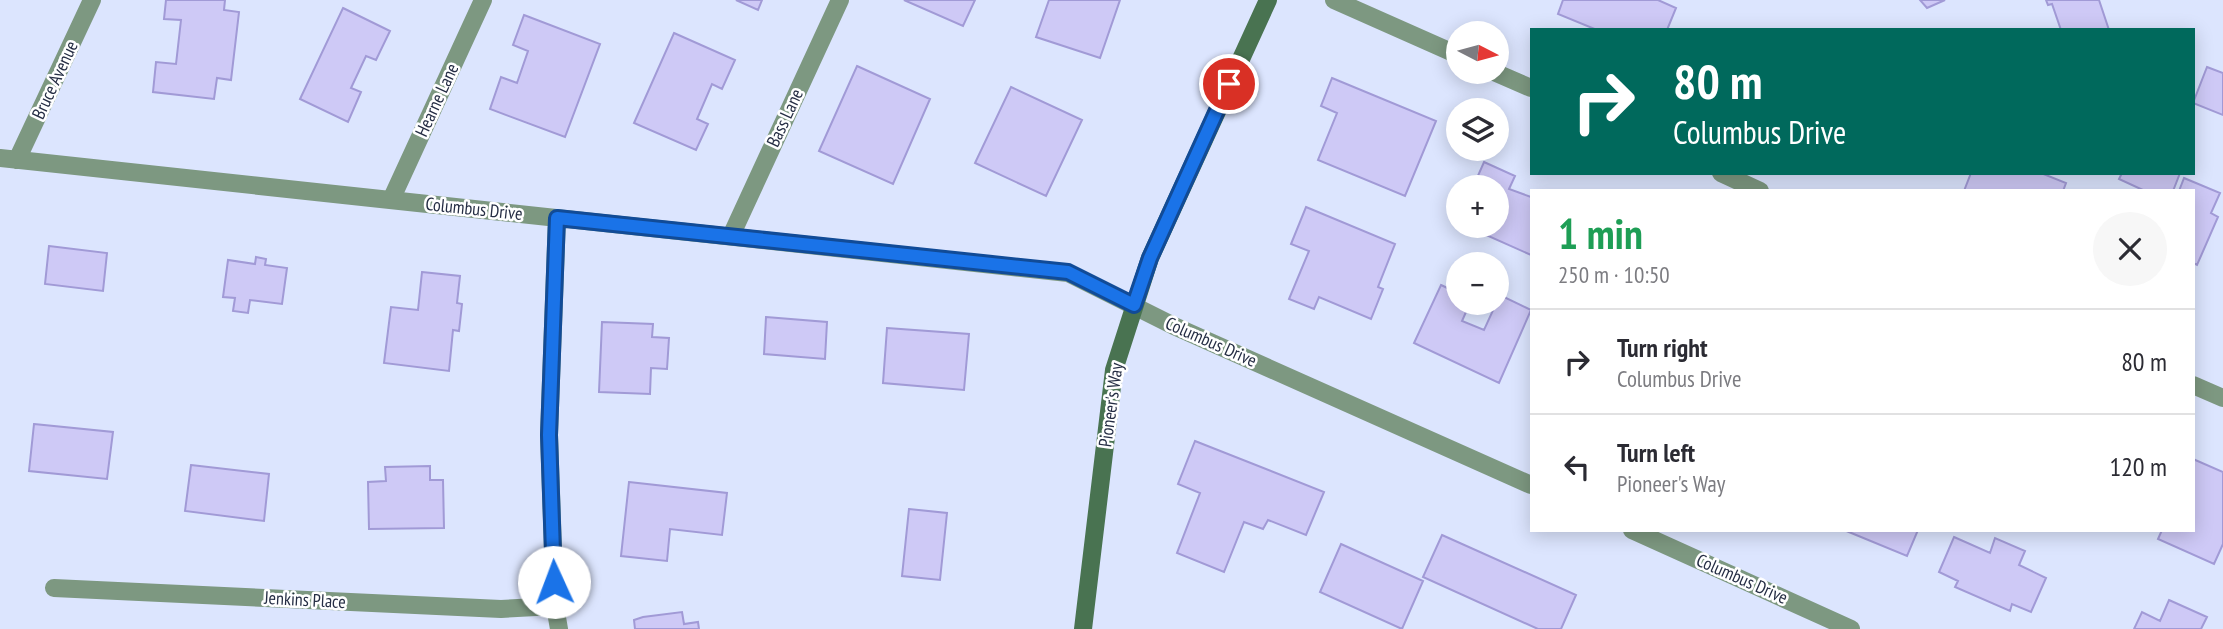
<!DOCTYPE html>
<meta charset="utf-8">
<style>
:root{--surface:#fff;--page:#f7f7f7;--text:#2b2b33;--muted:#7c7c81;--line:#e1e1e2}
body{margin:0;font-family:"PT Sans Narrow",sans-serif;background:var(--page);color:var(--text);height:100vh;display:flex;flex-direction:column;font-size:26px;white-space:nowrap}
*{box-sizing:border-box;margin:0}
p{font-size:23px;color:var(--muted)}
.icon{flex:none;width:38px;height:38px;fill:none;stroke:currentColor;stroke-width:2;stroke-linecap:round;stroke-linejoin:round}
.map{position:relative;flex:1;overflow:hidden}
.drawer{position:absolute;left:1530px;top:189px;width:665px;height:343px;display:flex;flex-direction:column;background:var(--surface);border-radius:0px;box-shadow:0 4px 18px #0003}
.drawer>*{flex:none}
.banner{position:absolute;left:1530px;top:28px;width:665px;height:147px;border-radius:0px;box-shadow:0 4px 18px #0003;background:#00695c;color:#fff;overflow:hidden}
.needle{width:46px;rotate:96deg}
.buttons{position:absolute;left:1446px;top:21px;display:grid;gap:14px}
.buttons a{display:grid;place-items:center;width:63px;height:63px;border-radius:50%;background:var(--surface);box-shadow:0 4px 18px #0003;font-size:35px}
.pin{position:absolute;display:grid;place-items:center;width:60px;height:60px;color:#fff;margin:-30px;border:4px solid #fff;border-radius:50%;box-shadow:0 2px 7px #0007}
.me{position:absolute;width:77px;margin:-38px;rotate:358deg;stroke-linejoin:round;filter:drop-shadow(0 0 5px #0008)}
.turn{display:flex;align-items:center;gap:24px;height:147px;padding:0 28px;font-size:32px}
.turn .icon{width:91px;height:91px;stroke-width:2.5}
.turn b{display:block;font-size:49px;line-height:60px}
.round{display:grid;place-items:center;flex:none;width:74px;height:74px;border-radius:37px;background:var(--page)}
.overview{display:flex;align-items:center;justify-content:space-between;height:119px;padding:0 28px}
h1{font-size:42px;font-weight:800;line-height:52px;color:#1e9e55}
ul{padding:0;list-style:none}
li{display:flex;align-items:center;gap:21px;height:105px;padding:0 28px;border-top:2px solid var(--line)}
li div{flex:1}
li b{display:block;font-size:26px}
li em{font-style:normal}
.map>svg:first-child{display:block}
.building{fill:#cec9f6;stroke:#a19ad6;stroke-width:2}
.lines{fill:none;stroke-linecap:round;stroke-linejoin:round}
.street{stroke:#7d9881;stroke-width:18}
.secondary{stroke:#497351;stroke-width:18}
.route-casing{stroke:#114b97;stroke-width:18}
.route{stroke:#1a73e8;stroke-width:12}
.labels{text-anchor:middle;stroke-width:5;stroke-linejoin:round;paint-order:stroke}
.street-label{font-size:18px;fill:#252d44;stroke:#fff}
</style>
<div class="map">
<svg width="2223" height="629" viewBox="0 0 2223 629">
<rect width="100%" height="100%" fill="#dce5fe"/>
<path class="building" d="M166 0H225L224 10 239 12 231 80 217 78 214 99 153 92 156 62 176 64 181 20 164 19Z
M736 0H762L758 10Z
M904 0H975L963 26Z
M1049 0H1120L1100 58 1036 37Z
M1563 0H1658L1676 8 1667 30H1597L1558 14Z
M1920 0H1945L1927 8Z
M2046 0H2099L2109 30H2061L2052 4 2048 5Z
M343 8 390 31 376 60 366 56 351 88 361 92 348 122 300 99Z
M524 15 600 44 565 137 490 109 501 77 517 83 528 51 513 45Z
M674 33 735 60 722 89 712 84 697 119 708 124 696 150 634 123Z
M857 66 930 99 893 184 819 151Z
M2207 67 2223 73V115L2193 103Z
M1332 78 1436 121 1405 196 1318 160 1337 113 1321 106Z
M1011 87 1082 120 1046 196 975 163Z
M1484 162 1515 176 1509 189 1531 197V255L1466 226H1496V187H1473Z
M1971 173H2041L2066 183 2063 191H1964Z
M2122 173H2180L2173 191H2145L2119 179Z
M2184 178 2220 193 2211 213 2218 217 2197 265 2193 263V191H2179Z
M1306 207 1395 244 1378 287 1383 289 1371 319 1319 297 1314 309 1289 299 1309 251 1291 244Z
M49 246 107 253 103 291 45 284Z
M256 257 266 259 265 265 287 268 282 304 250 300 248 313 233 311 235 298 223 297 228 260 255 264Z
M422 272 460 276 457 303 462 304 459 331 453 330 449 371 384 363 391 307 418 310Z
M1441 285 1458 293V303H1470L1462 321 1484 330 1500 295 1531 310 1499 383 1414 343Z
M766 317 827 322 825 359 764 354Z
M602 322 653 324 652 337 669 338 667 369 651 368 650 394 599 392Z
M887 328 969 334 964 390 883 383Z
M34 424 113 432 107 479 29 471Z
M1195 441 1324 492 1306 535 1268 520 1263 529 1244 522 1224 572 1177 553 1200 493 1178 484Z
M2193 459 2223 472V544L2214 564 2158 539 2162 530H2193Z
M191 465 269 474 264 521 185 511Z
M430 466V480H443L444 528 369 529 368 482 386 481 385 467Z
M629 482 727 493 722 535 670 529 667 561 621 556Z
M909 509 947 513 940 580 902 576Z
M1844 530H1918L1907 556Z
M1442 535 1576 595 1561 629H1538L1423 577Z
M1954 537 1990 553 1995 538 2025 551 2019 565 2046 578 2031 612 2012 604 2010 611 1955 587 1958 581 1939 572Z
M1341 544 1423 581 1402 629 1320 592Z
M2169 600 2207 617 2201 629H2134L2142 612 2160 621Z
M682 612 684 624 698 622 699 629H635L634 620 643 617Z"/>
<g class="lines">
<path class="street" d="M1334 0 1458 55
M1494 72 1531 88
M0 158 1068 273 1174 326 1531 485
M17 160 92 0
M1721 173 1760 191
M391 200 483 0
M557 218 549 435 555 606 559 629
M731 236 840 0
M2193 385 2223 398
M1632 530 1851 629
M54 588 501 609 555 606"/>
<path class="secondary" d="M1083 629 1114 370 1150 258 1268 0"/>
</g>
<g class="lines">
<defs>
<path id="route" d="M554 582 549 435 557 218 1068 272 1134 305 1150 258 1229 84"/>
</defs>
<use href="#route" class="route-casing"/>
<use href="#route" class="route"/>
</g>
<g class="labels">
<g class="street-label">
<text transform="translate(55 80) rotate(-65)" y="6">Bruce Avenue</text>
<text transform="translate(437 100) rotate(-65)" y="6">Hearne Lane</text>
<text transform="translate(785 118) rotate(-65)" y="6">Bass Lane</text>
<text transform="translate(474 209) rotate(6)" y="6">Columbus Drive</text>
<text transform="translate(1211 342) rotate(24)" y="6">Columbus Drive</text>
<text transform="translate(1111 405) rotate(-82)" y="6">Pioneer's Way</text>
<text transform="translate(1742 579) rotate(24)" y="6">Columbus Drive</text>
<text transform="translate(305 600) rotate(3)" y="6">Jenkins Place</text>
</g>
</g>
</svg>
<div class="buttons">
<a><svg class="needle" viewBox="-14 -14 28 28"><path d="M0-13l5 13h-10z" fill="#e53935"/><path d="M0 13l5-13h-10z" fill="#7c7c81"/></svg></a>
<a><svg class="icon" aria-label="layers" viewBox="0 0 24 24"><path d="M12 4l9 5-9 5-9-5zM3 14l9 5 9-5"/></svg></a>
<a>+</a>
<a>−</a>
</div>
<div class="pin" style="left:1229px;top:84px;background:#d93025"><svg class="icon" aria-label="arrive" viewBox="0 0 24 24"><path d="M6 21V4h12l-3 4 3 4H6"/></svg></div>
<svg class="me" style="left:554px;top:582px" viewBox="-20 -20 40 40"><circle r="19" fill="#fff"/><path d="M0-13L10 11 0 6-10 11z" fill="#1a73e8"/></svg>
<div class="banner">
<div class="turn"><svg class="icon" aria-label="right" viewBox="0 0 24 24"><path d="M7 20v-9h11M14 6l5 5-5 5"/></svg><div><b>80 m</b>Columbus Drive</div></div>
</div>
<section class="drawer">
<div class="overview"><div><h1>1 min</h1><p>250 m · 10:50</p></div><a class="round"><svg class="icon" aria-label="close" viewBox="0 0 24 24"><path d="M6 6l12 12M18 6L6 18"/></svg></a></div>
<ul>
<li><svg class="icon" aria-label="right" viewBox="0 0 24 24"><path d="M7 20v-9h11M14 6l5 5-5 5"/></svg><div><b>Turn right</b><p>Columbus Drive</p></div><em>80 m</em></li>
<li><svg class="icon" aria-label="left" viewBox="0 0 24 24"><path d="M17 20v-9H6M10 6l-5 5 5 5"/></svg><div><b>Turn left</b><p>Pioneer's Way</p></div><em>120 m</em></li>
</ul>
</section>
</div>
